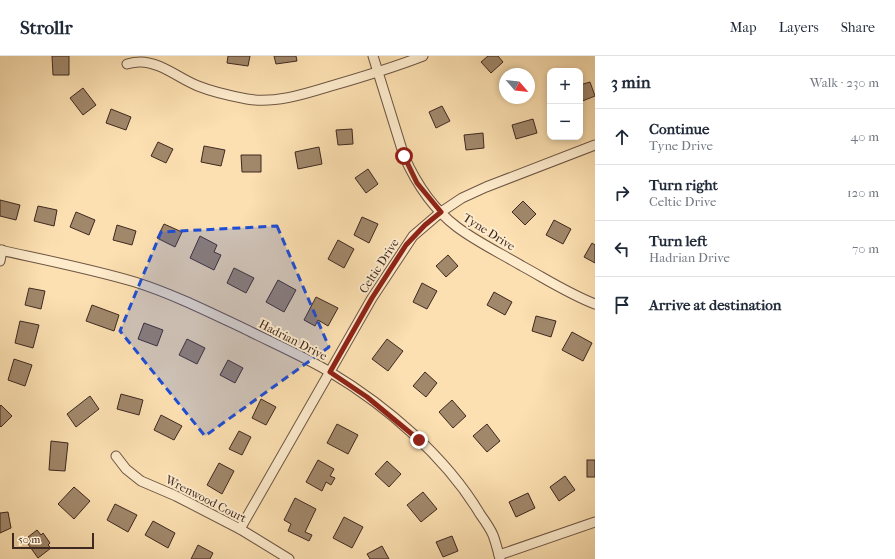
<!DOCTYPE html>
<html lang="en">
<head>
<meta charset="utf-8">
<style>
  :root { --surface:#fff; --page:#f2f2f3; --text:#1f2937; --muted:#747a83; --line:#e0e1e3 }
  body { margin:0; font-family:"IM FELL French Canon",serif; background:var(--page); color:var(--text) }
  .controls { position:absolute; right:12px; top:12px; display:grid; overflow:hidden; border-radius:8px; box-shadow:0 2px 6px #0003 }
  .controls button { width:36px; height:36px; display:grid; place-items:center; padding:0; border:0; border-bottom:1px solid var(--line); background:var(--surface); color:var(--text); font:20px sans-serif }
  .compass { position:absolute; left:499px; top:12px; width:36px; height:36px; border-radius:50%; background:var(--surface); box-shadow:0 2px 6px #0003; rotate:118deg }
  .scale { position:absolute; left:12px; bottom:10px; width:82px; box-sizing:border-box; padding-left:4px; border:2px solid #3f2820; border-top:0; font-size:11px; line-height:14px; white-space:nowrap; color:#3f2820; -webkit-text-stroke:3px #fdebcc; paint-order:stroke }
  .stop { position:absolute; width:12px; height:12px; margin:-9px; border:3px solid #8f2418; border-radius:50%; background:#fff }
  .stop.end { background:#8f2418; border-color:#fff; box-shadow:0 1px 4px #0008 }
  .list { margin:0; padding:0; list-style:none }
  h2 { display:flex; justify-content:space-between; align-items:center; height:52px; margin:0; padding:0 16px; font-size:17px }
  h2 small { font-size:13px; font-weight:400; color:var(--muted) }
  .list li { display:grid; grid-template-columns:26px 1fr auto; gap:12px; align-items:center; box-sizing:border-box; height:56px; padding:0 16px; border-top:1px solid var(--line) }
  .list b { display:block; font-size:15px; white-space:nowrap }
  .list p { margin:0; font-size:13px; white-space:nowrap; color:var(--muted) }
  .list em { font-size:13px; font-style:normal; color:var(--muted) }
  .icon { flex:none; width:22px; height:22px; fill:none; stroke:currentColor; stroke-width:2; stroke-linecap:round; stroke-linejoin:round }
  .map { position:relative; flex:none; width:595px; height:503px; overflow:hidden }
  header { display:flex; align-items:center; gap:24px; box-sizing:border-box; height:56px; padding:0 20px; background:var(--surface); border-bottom:1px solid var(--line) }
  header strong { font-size:19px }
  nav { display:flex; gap:22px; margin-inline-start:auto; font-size:14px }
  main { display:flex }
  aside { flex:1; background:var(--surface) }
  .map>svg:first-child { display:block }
  .building { fill:#a1886b; stroke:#3f2820 }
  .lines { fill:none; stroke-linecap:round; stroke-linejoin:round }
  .street-casing { stroke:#6e5644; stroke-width:11 }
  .street { stroke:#fdebcc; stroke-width:9 }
  .route { stroke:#8f2418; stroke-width:5 }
  .marked { fill:#1d4ed8; fill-opacity:0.2; stroke:#1d4ed8; stroke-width:3; stroke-dasharray:8 5; stroke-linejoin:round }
  .labels { text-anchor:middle; stroke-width:4; stroke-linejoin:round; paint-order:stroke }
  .street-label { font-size:12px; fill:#3f2820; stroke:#fdebcc }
</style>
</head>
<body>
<header>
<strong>Strollr</strong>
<nav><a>Map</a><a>Layers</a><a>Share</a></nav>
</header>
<main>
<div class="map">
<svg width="595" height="503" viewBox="0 0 595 503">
  <rect width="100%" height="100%" fill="#fce0b1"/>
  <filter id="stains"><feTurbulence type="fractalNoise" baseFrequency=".005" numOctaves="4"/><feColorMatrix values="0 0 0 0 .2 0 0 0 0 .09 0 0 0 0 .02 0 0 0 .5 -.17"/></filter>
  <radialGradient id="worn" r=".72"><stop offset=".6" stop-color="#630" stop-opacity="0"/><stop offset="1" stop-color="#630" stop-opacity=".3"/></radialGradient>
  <g class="building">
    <path d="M 52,0 L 69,0 L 69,19 L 53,19 Z"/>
    <path d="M 228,0 L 250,0 L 248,10 L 227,7 Z"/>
    <path d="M 274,0 L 296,0 L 297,5 L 276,8 Z"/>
    <path d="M 488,0 L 498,0 L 503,6 L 491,17 L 481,6 Z"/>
    <path d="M 590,26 L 595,40 L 580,46 L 580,29 Z"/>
    <path d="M 83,32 L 96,49 L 83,59 L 70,42 Z"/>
    <path d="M 442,50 L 450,65 L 436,72 L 429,56 Z"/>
    <path d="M 111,53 L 131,61 L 126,74 L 106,67 Z"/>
    <path d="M 533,63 L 537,77 L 516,83 L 512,69 Z"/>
    <path d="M 352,73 L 353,88 L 338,89 L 336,74 Z"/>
    <path d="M 483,77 L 484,92 L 466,94 L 464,79 Z"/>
    <path d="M 158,86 L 173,93 L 166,107 L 151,100 Z"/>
    <path d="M 204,90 L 225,94 L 221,110 L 201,106 Z"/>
    <path d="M 319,91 L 322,108 L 298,113 L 295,96 Z"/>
    <path d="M 241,99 L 261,99 L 261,116 L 242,116 Z"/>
    <path d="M 368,113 L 378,128 L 366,137 L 355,122 Z"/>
    <path d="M 0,144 L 20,149 L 16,164 L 0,160 Z"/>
    <path d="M 523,145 L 536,158 L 525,169 L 512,156 Z"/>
    <path d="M 38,150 L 57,154 L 54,170 L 34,165 Z"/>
    <path d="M 76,156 L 95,164 L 89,179 L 70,171 Z"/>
    <path d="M 362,161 L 378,168 L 369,187 L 354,179 Z"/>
    <path d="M 554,164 L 571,173 L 563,188 L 546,179 Z"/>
    <path d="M 164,168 L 182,176 L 175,191 L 157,182 Z"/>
    <path d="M 117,169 L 136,175 L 132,189 L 113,184 Z"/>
    <path d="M 200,180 L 217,189 L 214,196 L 221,199 L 214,214 L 190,202 Z"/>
    <path d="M 338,184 L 354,193 L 344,212 L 328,203 Z"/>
    <path d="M 592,187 L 595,189 L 595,207 L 584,201 Z"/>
    <path d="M 448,199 L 458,210 L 446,221 L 436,210 Z"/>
    <path d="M 234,212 L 254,222 L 246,237 L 227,227 Z"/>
    <path d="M 278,224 L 296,234 L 284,256 L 266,246 Z"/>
    <path d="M 422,227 L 437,235 L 427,253 L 413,246 Z"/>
    <path d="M 29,232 L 45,235 L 41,253 L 25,249 Z"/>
    <path d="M 494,236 L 512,246 L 505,259 L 487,249 Z"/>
    <path d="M 316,241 L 338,252 L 328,270 L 318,264 L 315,270 L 304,264 Z"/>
    <path d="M 92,249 L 119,259 L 114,275 L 86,265 Z"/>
    <path d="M 536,260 L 556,265 L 551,281 L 532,275 Z"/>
    <path d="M 20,265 L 39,269 L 33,292 L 15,287 Z"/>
    <path d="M 144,267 L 163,274 L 157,290 L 138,283 Z"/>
    <path d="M 572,276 L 592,287 L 583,305 L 562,294 Z"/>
    <path d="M 187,283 L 205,292 L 197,308 L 179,299 Z"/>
    <path d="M 387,283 L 403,295 L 388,315 L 372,303 Z"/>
    <path d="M 14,303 L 32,309 L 25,330 L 8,324 Z"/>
    <path d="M 228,304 L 243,312 L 235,327 L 220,319 Z"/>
    <path d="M 425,316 L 437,327 L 426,341 L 413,330 Z"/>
    <path d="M 121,338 L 143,344 L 139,359 L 117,353 Z"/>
    <path d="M 90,340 L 99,353 L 76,371 L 67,358 Z"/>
    <path d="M 261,343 L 276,351 L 266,369 L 252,362 Z"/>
    <path d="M 452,344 L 466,360 L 453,372 L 439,356 Z"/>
    <path d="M 1,349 L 12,360 L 1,371 L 0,370 L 0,350 Z"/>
    <path d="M 161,359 L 182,370 L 174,384 L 154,374 Z"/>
    <path d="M 337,368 L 358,379 L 348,398 L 327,387 Z"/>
    <path d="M 487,368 L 500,385 L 487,396 L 473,380 Z"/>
    <path d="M 239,375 L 251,381 L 242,399 L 229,393 Z"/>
    <path d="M 51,385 L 68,387 L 65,415 L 49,414 Z"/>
    <path d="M 318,404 L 334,413 L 330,420 L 335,422 L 331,429 L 326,426 L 322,435 L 306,426 Z"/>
    <rect x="587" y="404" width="8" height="17"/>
    <path d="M 387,405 L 401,418 L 389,431 L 375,418 Z"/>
    <path d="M 219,407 L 234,415 L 222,438 L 207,429 Z"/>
    <path d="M 565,420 L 575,434 L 559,445 L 550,431 Z"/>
    <path d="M 74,431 L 90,445 L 74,463 L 58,448 Z"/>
    <path d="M 423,436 L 437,453 L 421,466 L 407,449 Z"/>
    <path d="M 528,437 L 535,452 L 516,461 L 509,446 Z"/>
    <path d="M 295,442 L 316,453 L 305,476 L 312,479 L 309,485 L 288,475 L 291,468 L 284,464 Z"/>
    <path d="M 115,448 L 137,459 L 128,476 L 107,464 Z"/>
    <path d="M 8,456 L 11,472 L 0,477 L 0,457 Z"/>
    <path d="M 344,461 L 363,471 L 352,492 L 333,482 Z"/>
    <path d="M 153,465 L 175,477 L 168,492 L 145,479 Z"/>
    <path d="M 37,474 L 41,479 L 43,477 L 50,487 L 48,489 L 51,492 L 38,502 L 28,488 L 31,486 L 28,481 Z"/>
    <path d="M 452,480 L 458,495 L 443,501 L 436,486 Z"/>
    <path d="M 198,489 L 213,497 L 210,503 L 191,503 Z"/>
    <path d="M 382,490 L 389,503 L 370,503 L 367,498 Z"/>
  </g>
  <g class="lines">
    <defs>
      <g id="street">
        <path d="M 373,0 L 404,100 C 416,127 433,153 457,171 C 477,186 500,197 522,210 C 546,223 569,238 595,248"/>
        <path d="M 127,8 C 131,7 135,6 139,6 C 159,5 180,23 198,30 C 213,36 231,40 247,43 C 274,48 305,38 331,30 C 362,21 392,12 423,0"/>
        <path d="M 0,194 C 45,204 91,213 135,226 C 173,238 209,256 245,273 C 273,287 303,300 330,316 C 387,350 446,401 480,458 C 485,465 490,472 493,479 C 496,487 498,495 500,503"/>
        <path d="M 0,205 L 2,194"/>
        <path d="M 116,400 L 126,413 L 141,425 L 176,440 L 240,473 L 289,503"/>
        <path d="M 240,473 L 372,242 L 413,180 L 441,156 L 462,142 L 486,131 L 595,89"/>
        <path d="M 499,499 L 595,466"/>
      </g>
    </defs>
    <use href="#street" class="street-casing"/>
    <use href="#street" class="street"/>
  </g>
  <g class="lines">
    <path class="route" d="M 404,100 L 417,127 L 441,156 L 425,169 L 406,189 L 372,242 L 330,316 L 367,341 L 419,384"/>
  </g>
  <path class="marked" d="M 277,170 L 329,291 L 205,380 L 120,275 L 161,176 Z"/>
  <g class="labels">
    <g class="street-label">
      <text transform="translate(489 176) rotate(32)" y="4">Tyne Drive</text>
      <text transform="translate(379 210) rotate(-57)" y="4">Celtic Drive</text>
      <text transform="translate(293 284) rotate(27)" y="4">Hadrian Drive</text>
      <text transform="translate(206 443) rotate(27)" y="4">Wrenwood Court</text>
    </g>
  </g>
  <rect width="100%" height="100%" filter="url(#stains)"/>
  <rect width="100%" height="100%" fill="url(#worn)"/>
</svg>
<div class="controls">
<button>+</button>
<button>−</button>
</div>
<svg class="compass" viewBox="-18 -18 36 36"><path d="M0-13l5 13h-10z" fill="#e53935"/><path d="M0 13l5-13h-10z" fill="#747a83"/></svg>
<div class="scale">50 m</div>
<div class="stop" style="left:404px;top:100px"></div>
<div class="stop end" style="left:419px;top:384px"></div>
</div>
<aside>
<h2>3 min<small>Walk · 230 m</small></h2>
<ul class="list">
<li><svg class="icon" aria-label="ahead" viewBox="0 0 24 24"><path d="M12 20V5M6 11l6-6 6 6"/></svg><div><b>Continue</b><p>Tyne Drive</p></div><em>40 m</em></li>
<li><svg class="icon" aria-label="right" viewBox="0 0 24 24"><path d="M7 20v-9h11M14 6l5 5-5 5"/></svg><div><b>Turn right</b><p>Celtic Drive</p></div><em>120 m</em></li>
<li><svg class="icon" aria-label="left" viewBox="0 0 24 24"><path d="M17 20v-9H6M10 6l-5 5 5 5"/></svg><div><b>Turn left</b><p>Hadrian Drive</p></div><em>70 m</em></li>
<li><svg class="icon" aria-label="arrive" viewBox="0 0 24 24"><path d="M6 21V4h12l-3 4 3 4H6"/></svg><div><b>Arrive at destination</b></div></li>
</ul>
</aside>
</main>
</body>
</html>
